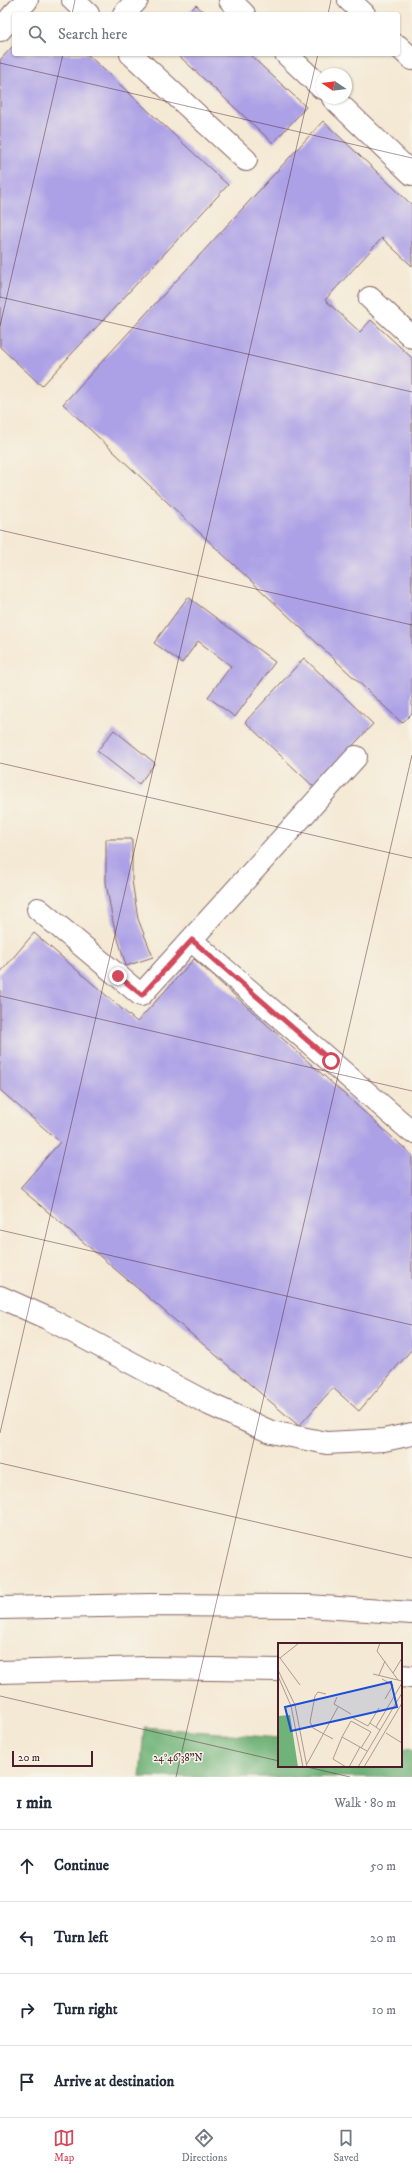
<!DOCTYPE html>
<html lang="en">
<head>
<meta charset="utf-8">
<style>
  :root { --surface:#fff; --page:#f6f6f7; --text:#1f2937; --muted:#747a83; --line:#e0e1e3; --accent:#d1495b }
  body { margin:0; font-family:"IM FELL DW Pica",serif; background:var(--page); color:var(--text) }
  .compass { position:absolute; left:316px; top:68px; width:36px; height:36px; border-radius:50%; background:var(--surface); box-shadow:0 1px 3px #0004; rotate:283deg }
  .scale { position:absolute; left:12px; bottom:10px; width:81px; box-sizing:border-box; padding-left:4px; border:2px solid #4a1f2b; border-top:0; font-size:11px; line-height:14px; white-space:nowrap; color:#4a1f2b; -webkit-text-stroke:3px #f7f3e8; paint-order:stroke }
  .stop { position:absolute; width:12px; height:12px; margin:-9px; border:3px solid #d1495b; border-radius:50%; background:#fff }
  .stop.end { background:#d1495b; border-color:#fff; box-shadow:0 1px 4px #0008 }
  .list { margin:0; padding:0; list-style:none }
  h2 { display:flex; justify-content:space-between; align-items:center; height:52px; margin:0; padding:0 16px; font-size:17px }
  h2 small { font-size:13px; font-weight:400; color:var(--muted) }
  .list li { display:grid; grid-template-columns:26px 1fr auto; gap:12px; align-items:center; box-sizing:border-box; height:72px; padding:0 16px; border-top:1px solid var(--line) }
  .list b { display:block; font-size:15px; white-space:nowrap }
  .list em { font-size:13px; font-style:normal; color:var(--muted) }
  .icon { flex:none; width:22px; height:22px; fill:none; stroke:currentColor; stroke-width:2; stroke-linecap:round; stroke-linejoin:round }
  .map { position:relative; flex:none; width:412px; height:1777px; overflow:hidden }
  .search { position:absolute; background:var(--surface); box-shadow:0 1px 3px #0004; left:12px; right:12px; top:12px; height:44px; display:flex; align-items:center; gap:10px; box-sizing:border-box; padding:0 14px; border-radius:4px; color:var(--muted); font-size:15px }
  .sheet { height:340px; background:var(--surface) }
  nav { display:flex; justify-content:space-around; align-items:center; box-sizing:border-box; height:56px; border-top:1px solid var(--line); background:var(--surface); font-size:11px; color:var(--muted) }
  nav a { display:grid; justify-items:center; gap:2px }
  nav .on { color:var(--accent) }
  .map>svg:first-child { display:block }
  .forest { fill:#6fb378; stroke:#5c6952 }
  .building { fill:#aca0e6 }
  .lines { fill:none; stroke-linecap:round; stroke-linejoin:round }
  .minor-casing { stroke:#866666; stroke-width:24 }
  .major-casing { stroke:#866666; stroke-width:24 }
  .highway-casing { stroke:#866666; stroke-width:24 }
  .minor { stroke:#fff; stroke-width:22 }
  .major { stroke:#fff; stroke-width:22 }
  .highway { stroke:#fff; stroke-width:22 }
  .route { stroke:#d1495b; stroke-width:5 }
  .ticks { fill:none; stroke:#4a1f2b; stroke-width:1; stroke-opacity:0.45 }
  .inset-road { fill:none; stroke:#b09890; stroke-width:1 }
  .view { fill:#1d4ed8; fill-opacity:0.15; stroke:#1d4ed8; stroke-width:2 }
  .inset-edge { fill:none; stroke:#4a1f2b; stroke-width:2 }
  .ticks-label { font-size:10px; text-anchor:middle; fill:#4a1f2b; stroke:#f7f3e8; stroke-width:3; stroke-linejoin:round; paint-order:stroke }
</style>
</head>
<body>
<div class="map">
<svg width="412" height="1777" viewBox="0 0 412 1777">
  <rect width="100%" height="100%" fill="#f7f3e8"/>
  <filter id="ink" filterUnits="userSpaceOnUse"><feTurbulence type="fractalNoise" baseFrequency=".025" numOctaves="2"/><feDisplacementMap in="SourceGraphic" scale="8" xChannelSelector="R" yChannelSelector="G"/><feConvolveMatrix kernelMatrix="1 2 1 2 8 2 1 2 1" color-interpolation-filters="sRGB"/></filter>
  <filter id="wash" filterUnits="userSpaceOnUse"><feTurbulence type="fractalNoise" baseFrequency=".012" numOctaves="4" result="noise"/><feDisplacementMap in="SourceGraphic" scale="16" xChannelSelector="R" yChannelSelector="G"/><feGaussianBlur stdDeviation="0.9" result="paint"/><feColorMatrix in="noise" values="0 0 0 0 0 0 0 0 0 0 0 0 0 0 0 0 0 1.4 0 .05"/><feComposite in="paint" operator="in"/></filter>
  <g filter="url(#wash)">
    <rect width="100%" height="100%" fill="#f4e9d4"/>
    <path class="forest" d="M 144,1727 L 279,1738 L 279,1766 L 401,1766 L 401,1749 L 412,1750 L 412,1777 L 140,1777 Z"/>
    <g id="blocks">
      <g class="building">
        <path d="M 196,5 L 206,14 L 187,14 Z"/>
        <path d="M 14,45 L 14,54 L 87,54 L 228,185 L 42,386 L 0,347 L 0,60 Z"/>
        <path d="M 177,54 L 249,54 L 306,107 L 273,143 Z"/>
        <path d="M 323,121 L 412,205 L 412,266 L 382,238 L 325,300 L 360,332 L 371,320 L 412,358 L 412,713 L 402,723 L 63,404 Z"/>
        <path d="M 188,597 L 275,662 L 235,717 L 208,697 L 231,666 L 198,641 L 182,663 L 154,643 Z"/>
        <path d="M 304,658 L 373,724 L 314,787 L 245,722 Z"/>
        <path d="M 114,730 L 155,763 L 139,784 L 97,751 Z"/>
        <path d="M 106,839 L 132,839 L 132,881 L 138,919 L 153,957 L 126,966 L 113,922 L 106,883 Z"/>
        <path d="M 34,933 L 137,1022 L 194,959 L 412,1155 L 412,1349 L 359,1411 L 333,1388 L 299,1426 L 20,1188 L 60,1142 L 0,1090 L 0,973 Z"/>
      </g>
    </g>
  </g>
  <g filter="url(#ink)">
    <use href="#blocks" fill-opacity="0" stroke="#866666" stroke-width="1"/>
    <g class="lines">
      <defs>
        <g id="minor">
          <path d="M 73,0 L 88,14"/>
          <path d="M 230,0 L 244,14"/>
          <path d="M 14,14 L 27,0"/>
          <path d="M 124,14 L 137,0"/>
          <path d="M 0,30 L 14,14"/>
          <path d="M 131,54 L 246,160"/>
          <path d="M 286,54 L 322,88"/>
          <path d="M 333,98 L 412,174"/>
          <path d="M 370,298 L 412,337"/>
          <path d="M 38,909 L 141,995 L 356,757"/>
          <path d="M 191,940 L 412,1132"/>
          <path d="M 0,1297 L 47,1318 L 209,1404 L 271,1432 L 327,1443 L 384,1440 L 412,1434"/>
        </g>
        <g id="major">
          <path d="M 0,1608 L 150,1605 L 308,1606 L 412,1613"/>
          <path d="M 0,1672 L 147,1668 L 279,1670"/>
          <path d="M 401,1676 L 412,1677"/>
        </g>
        <g id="highway">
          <path d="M 349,0 L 364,14"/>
          <path d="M 398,46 L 412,59"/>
        </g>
      </defs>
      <use href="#minor" class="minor-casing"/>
      <use href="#major" class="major-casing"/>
      <use href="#highway" class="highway-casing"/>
      <use href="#minor" class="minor"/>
      <use href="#major" class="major"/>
      <use href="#highway" class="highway"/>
    </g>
  </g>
  <g class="lines" filter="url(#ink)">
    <path class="route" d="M 118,976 L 142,995 L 192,940 L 331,1061"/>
  </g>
  <path class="ticks" d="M 72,14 L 75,0M 328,14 L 331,0M 0,63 L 412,158M 0,297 L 412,392M 0,326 L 63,54M 0,530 L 412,625M 0,763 L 412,858M 0,996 L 412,1091M 0,1230 L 412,1325M 0,1433 L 318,54M 0,1463 L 412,1558M 0,1696 L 279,1761M 303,1766 L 350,1777M 176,1777 L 412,755"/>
  <g transform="translate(278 1643)">
    <rect width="124" height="124" fill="#f4e9d4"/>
    <path d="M 12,72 L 20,124 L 0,124 L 0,73 Z" fill="#6fb378"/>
    <path class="inset-road" d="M 102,0 L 99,8 L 120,37M 0,13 L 2,15 L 21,0M 2,15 L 22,42M 0,27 L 17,62 L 29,124M 115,30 L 124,15M 95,31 L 124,38M 101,32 L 107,18M 0,33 L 13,63 L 25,124M 104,36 L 115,42 L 107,56M 48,51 L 40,49 L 37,53 L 32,79 L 35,85 L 55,96M 59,54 L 56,61 L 73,71M 75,75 L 90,83 L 101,65M 92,80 L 102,87M 98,84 L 124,40M 108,90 L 124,100M 64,94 L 55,116 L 68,124M 83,105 L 93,89 L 73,78 L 64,94 L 89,108M 29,121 L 60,64M 71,124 L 82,104M 80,124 L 124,50M 86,124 L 124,60"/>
    <path class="view" d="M 113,39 L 119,64 L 13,88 L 7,64 Z"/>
    <rect width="124" height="124" class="inset-edge"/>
  </g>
  <g class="ticks-label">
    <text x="178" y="1761">24°46'38"N</text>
  </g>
</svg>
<svg class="compass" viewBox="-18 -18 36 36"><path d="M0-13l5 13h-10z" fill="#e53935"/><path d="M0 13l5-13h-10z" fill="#747a83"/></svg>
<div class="scale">20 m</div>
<div class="stop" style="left:331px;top:1061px"></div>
<div class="stop end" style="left:118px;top:976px"></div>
<div class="search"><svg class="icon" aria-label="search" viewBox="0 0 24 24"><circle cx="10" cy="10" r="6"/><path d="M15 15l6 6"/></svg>Search here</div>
</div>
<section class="sheet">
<h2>1 min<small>Walk · 80 m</small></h2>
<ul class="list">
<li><svg class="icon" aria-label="ahead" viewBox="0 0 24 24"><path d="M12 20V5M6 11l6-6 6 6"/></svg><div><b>Continue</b></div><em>50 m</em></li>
<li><svg class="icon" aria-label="left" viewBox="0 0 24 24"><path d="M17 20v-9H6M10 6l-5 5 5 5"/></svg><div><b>Turn left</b></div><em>20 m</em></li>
<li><svg class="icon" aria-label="right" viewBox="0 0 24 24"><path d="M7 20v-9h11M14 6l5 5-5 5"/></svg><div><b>Turn right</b></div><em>10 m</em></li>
<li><svg class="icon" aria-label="arrive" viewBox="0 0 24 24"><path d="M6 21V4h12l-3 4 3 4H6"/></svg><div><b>Arrive at destination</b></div></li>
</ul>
</section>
<nav>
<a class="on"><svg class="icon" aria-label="map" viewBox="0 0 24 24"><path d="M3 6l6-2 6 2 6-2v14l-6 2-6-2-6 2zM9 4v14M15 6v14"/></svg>Map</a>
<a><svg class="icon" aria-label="directions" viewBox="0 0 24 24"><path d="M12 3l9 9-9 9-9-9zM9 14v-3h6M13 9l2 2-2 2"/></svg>Directions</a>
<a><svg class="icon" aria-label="saved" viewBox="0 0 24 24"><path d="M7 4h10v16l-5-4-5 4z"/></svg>Saved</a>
</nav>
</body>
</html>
